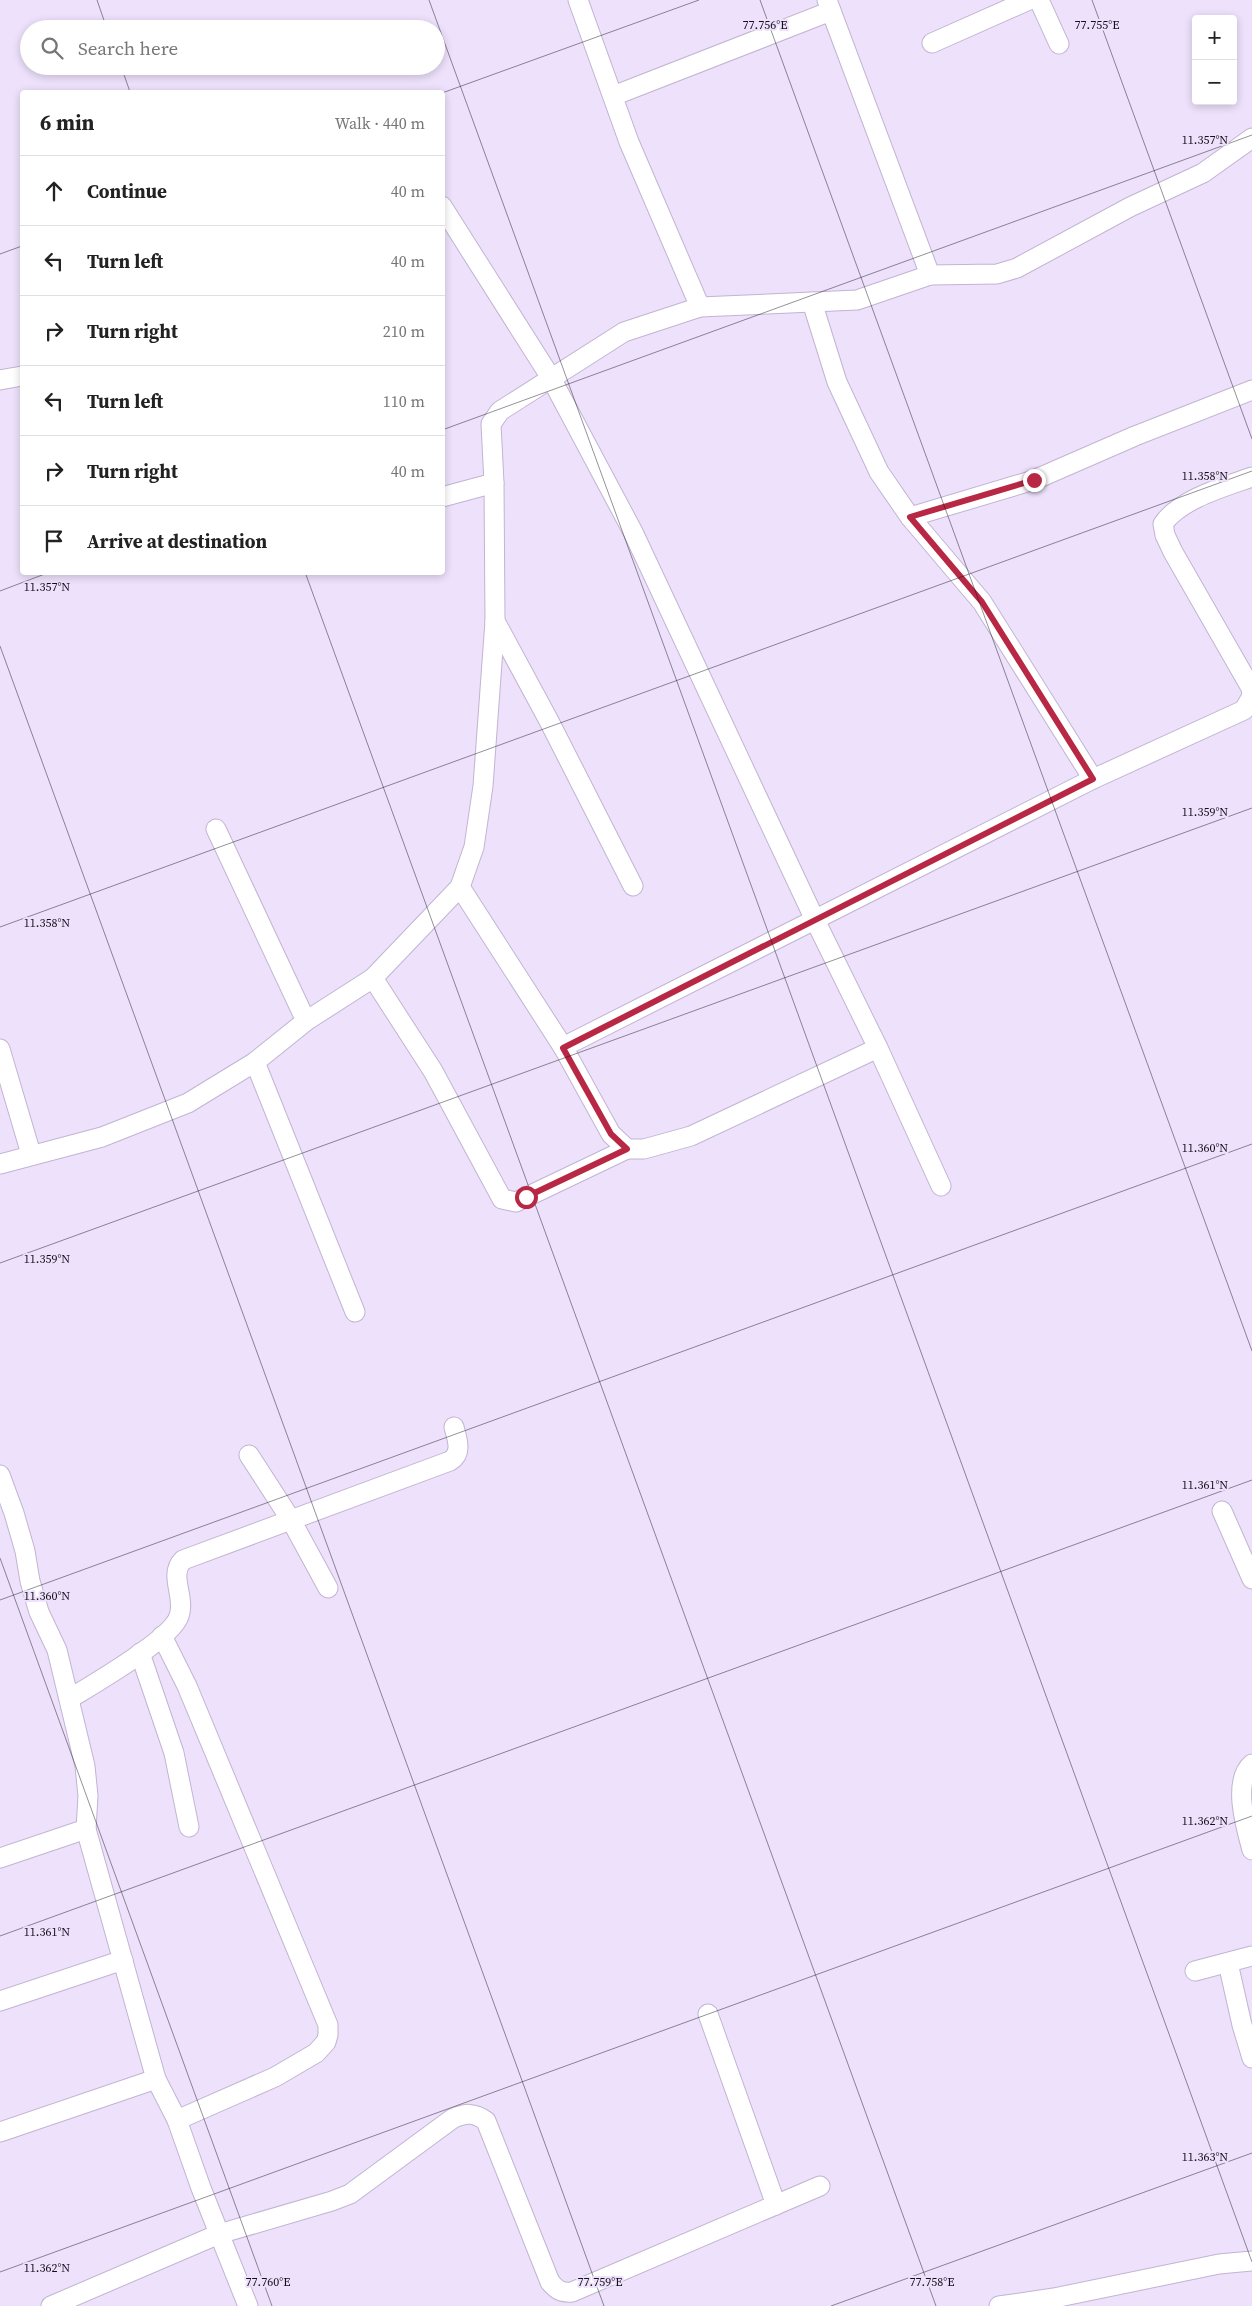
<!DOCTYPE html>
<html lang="en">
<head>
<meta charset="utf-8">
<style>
  :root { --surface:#fff; --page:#f2f2f2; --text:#222; --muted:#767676; --line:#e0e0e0 }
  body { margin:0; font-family:"Source Serif 4",serif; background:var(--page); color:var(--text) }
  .controls { position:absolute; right:15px; top:15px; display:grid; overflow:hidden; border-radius:5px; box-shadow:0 2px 8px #0003 }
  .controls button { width:45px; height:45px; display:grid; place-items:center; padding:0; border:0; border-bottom:1px solid var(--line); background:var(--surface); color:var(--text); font:25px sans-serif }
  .stop { position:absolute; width:15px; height:15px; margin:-11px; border:4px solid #b82744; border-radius:50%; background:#fff }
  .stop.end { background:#b82744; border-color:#fff; box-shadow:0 1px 5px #0008 }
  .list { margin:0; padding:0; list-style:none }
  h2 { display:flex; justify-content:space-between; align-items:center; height:65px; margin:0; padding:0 20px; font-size:21px }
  h2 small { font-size:16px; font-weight:400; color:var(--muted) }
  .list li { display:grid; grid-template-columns:32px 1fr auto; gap:15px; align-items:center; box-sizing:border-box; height:70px; padding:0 20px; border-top:1px solid var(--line) }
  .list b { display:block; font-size:19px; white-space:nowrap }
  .list em { font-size:16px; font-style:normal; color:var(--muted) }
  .icon { flex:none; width:28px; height:28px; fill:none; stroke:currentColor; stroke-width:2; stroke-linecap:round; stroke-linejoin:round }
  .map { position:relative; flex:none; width:1252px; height:2306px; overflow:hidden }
  .search { position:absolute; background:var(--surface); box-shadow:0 2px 8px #0003; left:20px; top:20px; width:425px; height:55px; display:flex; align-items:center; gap:12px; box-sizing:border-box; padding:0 18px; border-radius:28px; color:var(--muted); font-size:19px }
  .panel { position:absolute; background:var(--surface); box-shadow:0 2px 8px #0003; left:20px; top:90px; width:425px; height:485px; border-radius:5px }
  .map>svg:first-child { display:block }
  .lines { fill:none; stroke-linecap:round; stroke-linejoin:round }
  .minor-casing { stroke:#c2b4d2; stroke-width:21 }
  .minor { stroke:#fff; stroke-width:19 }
  .route { stroke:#b82744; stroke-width:6 }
  .ticks { fill:none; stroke:#130e19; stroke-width:1; stroke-opacity:0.45 }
  .ticks-label { font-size:12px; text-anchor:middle; fill:#130e19; stroke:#ede1fb; stroke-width:4; stroke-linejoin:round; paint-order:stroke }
</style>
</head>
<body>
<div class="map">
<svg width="1252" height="2306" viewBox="0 0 1252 2306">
  <rect width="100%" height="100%" fill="#ede1fb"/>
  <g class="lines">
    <defs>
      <g id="minor">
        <path d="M 578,0 L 629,142 L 700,307"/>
        <path d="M 827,0 L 930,275"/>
        <path d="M 1039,0 L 1059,44"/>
        <path d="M 932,43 L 1029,0"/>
        <path d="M 613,96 L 831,11"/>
        <path d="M 442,206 L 551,378 L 633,532 L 815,920 L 878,1048 L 941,1186"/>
        <path d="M 812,302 L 837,382 L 879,472 L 910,517 L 982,602 L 1093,779"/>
        <path d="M 0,380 L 22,376"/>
        <path d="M 442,497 L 494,483"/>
        <path d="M 910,517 L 1034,480 L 1135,436 L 1252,390"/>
        <path d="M 495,621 L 549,721 L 633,886"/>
        <path d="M 216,829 L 306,1021"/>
        <path d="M 460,887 L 563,1047 L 611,1134 L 627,1149 L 644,1149 L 691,1136 L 878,1048"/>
        <path d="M 373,978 L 433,1071 L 502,1199 L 516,1202 L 627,1149"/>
        <path d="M 563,1047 L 1093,779 L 1244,710 L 1252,696 L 1251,688 L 1173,552 L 1165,535 L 1163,524 C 1180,499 1224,487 1252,477"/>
        <path d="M 0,1049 L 31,1154"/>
        <path d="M 255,1062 L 355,1312"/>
        <path d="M 0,1164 L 102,1137 L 188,1103 L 255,1062 L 306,1021 L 373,978 L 460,887 L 474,847 L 483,786 L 495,621 L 494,483 L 491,424 L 500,411 L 624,332 L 700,307 L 857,300 L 930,275 L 997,274 L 1017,268 L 1130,207 L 1203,173 L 1252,138"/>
        <path d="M 249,1455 L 291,1520 L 328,1588"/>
        <path d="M 0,1475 L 14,1513 L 25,1551 L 30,1581 L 39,1612 L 57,1650 L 85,1766 L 88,1796 L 86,1829 L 156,2079 L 177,2120 L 201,2188 L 248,2306"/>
        <path d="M 1222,1511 L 1252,1579"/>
        <path d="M 162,1636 L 187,1686 L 328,2025 L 328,2035 L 326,2042 L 316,2053 L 275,2077 L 177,2120"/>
        <path d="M 140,1653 L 174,1753 L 189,1827"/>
        <path d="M 69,1699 C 92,1685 172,1639 179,1616 C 186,1597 168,1575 183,1560 L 450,1461 C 463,1453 457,1439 454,1427"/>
        <path d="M 1252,1764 C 1232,1781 1246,1828 1252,1850"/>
        <path d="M 0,1858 L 86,1829"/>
        <path d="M 1228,1963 L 1242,2025 L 1252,2058"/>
        <path d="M 1195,1971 L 1252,1956"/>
        <path d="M 0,2001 L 123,1960"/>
        <path d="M 708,2014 L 776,2205"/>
        <path d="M 0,2132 L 156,2079"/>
        <path d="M 51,2306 L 219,2234 L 332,2201 L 350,2194 L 452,2119 C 465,2113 474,2112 486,2121 L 550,2282 C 557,2290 561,2293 572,2292 L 820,2186"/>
        <path d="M 999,2306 L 1054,2298 L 1219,2264 L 1252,2261"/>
      </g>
    </defs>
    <use href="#minor" class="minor-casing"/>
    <use href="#minor" class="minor"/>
  </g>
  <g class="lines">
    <path class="route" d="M 526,1197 L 627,1149 L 611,1134 L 563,1048 L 1093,779 L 982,602 L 910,517 L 1034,480"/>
  </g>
  <path class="ticks" d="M 97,0 L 107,29M 429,0 L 1252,2262M 760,0 L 1252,1351M 1092,0 L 1252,439M 121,66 L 130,92M 442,93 L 699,0M 0,254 L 22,246M 442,430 L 1252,135M 305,572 L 936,2306M 0,591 L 50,572M 0,646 L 604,2306M 0,927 L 1252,471M 0,1263 L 1252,808M 0,1558 L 272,2306M 0,1600 L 1252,1144M 0,1936 L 1252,1480M 0,2272 L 1252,1816M 831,2306 L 1252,2153"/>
  <g class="ticks-label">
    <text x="765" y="29">77.756°E</text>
    <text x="1097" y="29">77.755°E</text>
    <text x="1205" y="144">11.357°N</text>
    <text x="1205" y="480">11.358°N</text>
    <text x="47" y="591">11.357°N</text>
    <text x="1205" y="816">11.359°N</text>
    <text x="47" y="927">11.358°N</text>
    <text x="1205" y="1152">11.360°N</text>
    <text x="47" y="1263">11.359°N</text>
    <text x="1205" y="1489">11.361°N</text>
    <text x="47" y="1600">11.360°N</text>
    <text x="1205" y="1825">11.362°N</text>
    <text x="47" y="1936">11.361°N</text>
    <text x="1205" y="2161">11.363°N</text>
    <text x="47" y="2272">11.362°N</text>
    <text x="268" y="2286">77.760°E</text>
    <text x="600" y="2286">77.759°E</text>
    <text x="932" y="2286">77.758°E</text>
  </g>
</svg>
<div class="controls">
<button>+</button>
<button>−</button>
</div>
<div class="stop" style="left:526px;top:1197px"></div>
<div class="stop end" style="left:1034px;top:480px"></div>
<div class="search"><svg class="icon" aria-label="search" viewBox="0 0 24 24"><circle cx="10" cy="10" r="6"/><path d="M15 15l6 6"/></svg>Search here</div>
<section class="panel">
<h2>6 min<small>Walk · 440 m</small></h2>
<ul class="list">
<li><svg class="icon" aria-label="ahead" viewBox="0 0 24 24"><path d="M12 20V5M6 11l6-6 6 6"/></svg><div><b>Continue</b></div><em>40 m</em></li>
<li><svg class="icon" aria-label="left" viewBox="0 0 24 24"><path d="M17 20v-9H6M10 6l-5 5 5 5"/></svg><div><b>Turn left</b></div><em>40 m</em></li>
<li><svg class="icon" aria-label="right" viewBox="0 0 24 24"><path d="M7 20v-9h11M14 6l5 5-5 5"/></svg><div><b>Turn right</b></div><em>210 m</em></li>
<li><svg class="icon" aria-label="left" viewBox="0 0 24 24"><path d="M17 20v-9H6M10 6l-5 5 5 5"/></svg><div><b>Turn left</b></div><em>110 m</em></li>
<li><svg class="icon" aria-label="right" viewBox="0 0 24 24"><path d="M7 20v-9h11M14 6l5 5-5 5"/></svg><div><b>Turn right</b></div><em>40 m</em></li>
<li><svg class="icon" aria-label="arrive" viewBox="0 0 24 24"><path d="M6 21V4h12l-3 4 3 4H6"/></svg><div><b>Arrive at destination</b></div></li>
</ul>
</section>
</div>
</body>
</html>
